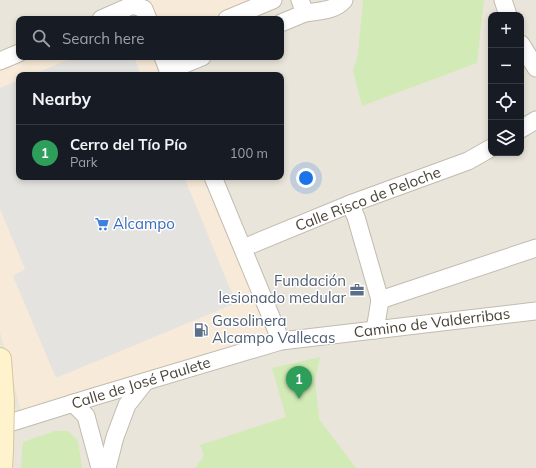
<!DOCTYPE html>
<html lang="en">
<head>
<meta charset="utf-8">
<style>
  :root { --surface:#171b24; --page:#242831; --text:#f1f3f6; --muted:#9ea1a6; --line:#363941; --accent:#fc3f1d }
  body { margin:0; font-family:Mulish,sans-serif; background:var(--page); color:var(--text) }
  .controls { position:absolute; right:12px; top:12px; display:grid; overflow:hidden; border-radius:8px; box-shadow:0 2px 6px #0003 }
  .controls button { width:36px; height:36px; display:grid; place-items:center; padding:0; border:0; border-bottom:1px solid var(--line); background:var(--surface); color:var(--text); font:20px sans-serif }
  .you { position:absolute; left:306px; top:178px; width:14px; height:14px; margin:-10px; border:3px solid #fff; border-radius:50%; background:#1a73e8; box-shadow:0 0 0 6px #1a73e833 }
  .badge { display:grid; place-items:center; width:26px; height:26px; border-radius:50%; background:var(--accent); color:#fff; font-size:13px; font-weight:700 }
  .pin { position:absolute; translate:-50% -33px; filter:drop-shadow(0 1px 2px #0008) }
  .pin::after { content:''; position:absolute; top:21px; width:14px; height:12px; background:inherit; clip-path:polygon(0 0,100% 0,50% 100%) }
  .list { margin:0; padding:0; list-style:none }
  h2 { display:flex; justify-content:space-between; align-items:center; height:52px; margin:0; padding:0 16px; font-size:17px }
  h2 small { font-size:13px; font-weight:400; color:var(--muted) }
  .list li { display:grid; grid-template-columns:26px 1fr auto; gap:12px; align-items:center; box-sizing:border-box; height:56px; padding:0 16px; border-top:1px solid var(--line) }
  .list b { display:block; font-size:15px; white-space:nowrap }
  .list p { margin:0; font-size:13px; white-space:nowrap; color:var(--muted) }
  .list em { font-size:13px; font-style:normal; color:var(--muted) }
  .icon { flex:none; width:22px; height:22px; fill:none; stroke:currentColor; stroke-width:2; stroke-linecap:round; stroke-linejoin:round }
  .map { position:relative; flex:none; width:536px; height:468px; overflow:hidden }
  .search { position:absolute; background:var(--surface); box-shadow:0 2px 6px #0003; left:16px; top:16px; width:268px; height:44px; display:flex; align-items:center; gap:10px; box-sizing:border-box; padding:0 14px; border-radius:8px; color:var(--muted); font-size:15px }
  .panel { position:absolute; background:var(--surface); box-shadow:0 2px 6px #0003; left:16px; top:72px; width:268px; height:108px; border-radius:8px }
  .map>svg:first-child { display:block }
  .residential { fill:#eae5da; fill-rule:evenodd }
  .commercial { fill:#f7ead8 }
  .green { fill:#d2eab5 }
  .parking { fill:#e5e3e0 }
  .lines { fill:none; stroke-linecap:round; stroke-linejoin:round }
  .street-casing { stroke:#c2bbae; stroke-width:19 }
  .secondary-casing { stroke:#d6c79b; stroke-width:24 }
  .street { stroke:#fff; stroke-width:17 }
  .secondary { stroke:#fff3cd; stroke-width:22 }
  .secondary-bridge-casing { stroke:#d6c79b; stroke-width:24; stroke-linecap:butt }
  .secondary-bridge { stroke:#fff3cd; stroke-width:22 }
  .labels { text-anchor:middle; stroke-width:3; stroke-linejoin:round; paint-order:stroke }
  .street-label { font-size:15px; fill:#4b4439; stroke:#fff }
  .shop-label { font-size:15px; fill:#366cbe; stroke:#fff; text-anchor:start }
  .service-label { font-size:15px; fill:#4e5e75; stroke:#fff; text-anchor:end }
</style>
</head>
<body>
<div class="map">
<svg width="536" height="468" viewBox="0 0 536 468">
  <rect width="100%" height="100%" fill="#f6f3ec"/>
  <path class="residential" d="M 0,0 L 536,0 L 536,468 L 0,468 ZM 491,15 L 521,15 L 521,153 L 491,153 ZM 19,19 L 281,19 L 281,57 L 19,57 ZM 19,75 L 281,75 L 281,177 L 19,177 Z"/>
  <g class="commercial">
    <path d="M 144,0 L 273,0 L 227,19 L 101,19 L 144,9 Z"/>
    <path d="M 19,57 L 166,57 L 170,75 L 19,75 L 19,177 L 213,177 L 281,341 L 23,419 L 0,332 L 0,61 Z"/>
  </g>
  <g class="green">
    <path d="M 363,0 L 484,0 L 477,63 L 362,106 L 353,70 L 358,55 Z"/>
    <path d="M 320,357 L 315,380 L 319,419 L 356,468 L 195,468 L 204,456 L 200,445 L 286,417 L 272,368 Z"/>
    <path d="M 55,431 L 68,431 L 78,441 L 82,468 L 21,468 L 23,442 Z"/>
  </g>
  <g class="parking">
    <path d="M 75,57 L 134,57 L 141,75 L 31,75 Z"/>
    <path d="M 19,80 L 19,177 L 184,177 L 236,303 L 56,378 L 13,276 L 25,269 L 0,209 L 0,88 Z"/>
  </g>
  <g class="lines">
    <defs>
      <g id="street">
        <path d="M 503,0 L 508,15"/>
        <path d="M 133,5 L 144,9 L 148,19"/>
        <path d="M 305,13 C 318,11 335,11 344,0"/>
        <path d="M 101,19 L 133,5"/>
        <path d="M 227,19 L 273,0"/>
        <path d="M 281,23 L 305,13 L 300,0"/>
        <path d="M 521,44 L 536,68"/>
        <path d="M 163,57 L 170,75"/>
        <path d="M 0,61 L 19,53"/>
        <path d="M 168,71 L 202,57"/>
        <path d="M 521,129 L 536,120"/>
        <path d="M 213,177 L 281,341"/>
        <path d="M 350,204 L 356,217 L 380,300 L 375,330"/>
        <path d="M 243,248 L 350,204 L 468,161 L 491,148"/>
        <path d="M 380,300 L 536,248"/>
        <path d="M 73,403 L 86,416 L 100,468"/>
        <path d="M 0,426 L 93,397 L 281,341 L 536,311"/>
        <path d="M 107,468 L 115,437 L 127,405 L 145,382"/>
      </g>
      <g id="secondary">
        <path d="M 0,359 L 3,401"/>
        <path d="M 1,468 L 2,450"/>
      </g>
    </defs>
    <use href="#street" class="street-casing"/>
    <use href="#secondary" class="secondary-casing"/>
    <use href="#street" class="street"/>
    <use href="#secondary" class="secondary"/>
    <defs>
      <path id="secondary-bridge" d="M 2,450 L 3,401"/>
    </defs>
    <use href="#secondary-bridge" class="secondary-bridge-casing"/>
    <use href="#secondary-bridge" class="secondary-bridge"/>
  </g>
  <defs>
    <symbol id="supermarket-bare" viewBox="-9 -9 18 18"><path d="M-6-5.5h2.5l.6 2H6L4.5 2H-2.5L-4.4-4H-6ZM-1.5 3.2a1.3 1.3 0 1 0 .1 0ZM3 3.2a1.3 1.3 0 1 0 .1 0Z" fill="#3f7fe0" stroke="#fff" stroke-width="2.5" paint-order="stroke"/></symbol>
    <symbol id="office-bare" viewBox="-9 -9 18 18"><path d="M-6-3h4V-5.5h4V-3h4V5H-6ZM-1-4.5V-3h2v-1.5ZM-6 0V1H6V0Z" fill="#5c6f8a" stroke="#fff" stroke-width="2.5" paint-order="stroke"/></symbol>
    <symbol id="fuel-bare" viewBox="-9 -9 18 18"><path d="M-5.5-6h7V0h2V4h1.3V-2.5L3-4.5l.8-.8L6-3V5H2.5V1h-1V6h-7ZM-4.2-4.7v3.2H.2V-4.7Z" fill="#5c6f8a" stroke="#fff" stroke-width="2.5" paint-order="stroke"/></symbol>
  </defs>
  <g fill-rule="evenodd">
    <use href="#supermarket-bare" x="92" y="214" width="20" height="20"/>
    <use href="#office-bare" x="347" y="280" width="20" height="20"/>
    <use href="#fuel-bare" x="191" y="320" width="20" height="20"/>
  </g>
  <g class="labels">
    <g class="street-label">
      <text transform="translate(368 199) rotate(-21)" y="5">Calle Risco de Peloche</text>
      <text transform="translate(432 323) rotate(-7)" y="5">Camino de Valderribas</text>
      <text transform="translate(141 383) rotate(-17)" y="5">Calle de José Paulete</text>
    </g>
    <g class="shop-label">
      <text x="113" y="229">Alcampo</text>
    </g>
    <g class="service-label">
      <text x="346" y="286">Fundación<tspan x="346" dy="17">lesionado medular</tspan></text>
      <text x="212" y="326" text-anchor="start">Gasolinera<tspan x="212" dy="17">Alcampo Vallecas</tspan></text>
    </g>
  </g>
</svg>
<div class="controls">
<button>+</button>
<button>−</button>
<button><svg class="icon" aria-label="locate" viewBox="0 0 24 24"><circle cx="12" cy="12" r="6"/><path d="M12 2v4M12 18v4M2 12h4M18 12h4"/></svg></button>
<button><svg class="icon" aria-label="layers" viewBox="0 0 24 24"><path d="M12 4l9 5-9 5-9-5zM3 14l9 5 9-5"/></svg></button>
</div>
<div class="you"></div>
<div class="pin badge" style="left:299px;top:399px;background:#2e9e5b">1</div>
<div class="search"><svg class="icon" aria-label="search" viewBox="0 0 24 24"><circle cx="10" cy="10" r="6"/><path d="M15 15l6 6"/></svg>Search here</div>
<section class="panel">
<h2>Nearby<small></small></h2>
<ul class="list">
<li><span class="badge" style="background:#2e9e5b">1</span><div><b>Cerro del Tío Pío</b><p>Park</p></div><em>100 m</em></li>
</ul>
</section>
</div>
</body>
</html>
